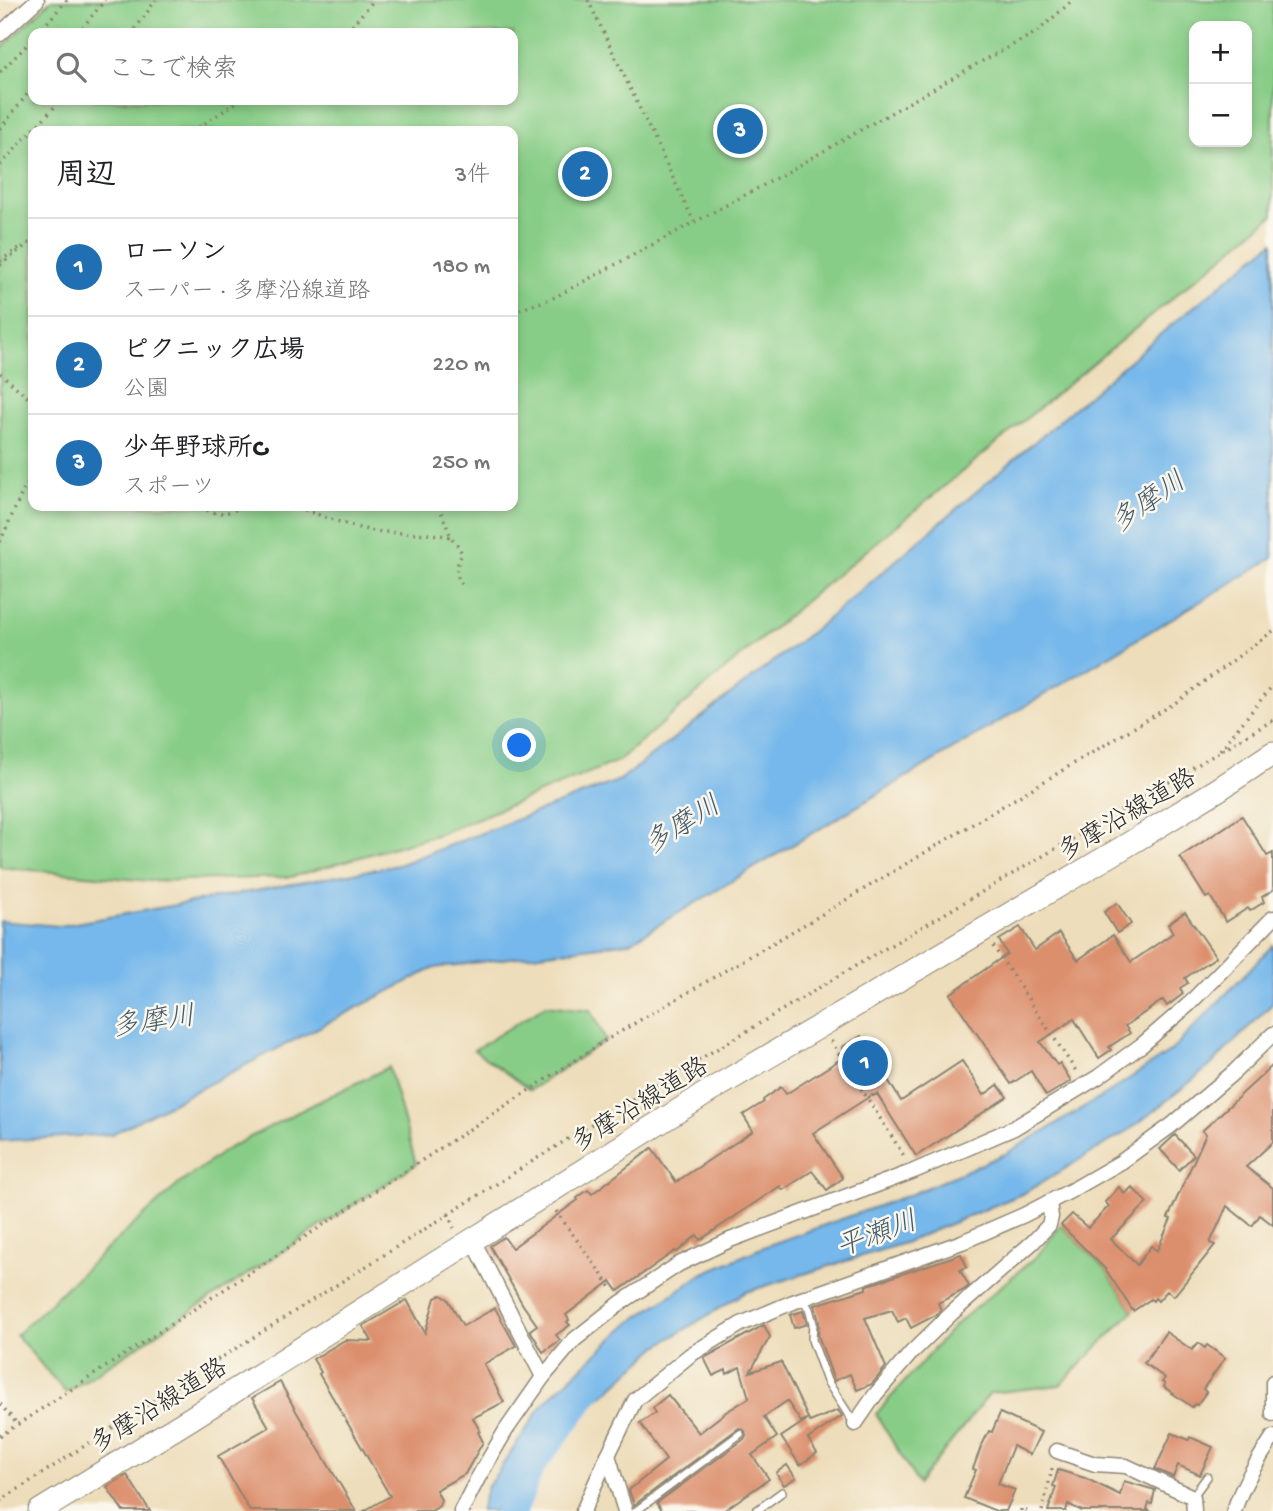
<!DOCTYPE html>
<html lang="ja">
<head>
<meta charset="utf-8">
<style>
  :root { --surface:#fff; --page:#f2f2f2; --text:#202124; --muted:#757577; --line:#e0e0e0; --accent:#1f6fb2 }
  body { margin:0; font-family:"Gochi Hand","Klee One",sans-serif; background:var(--page); color:var(--text) }
  .controls { position:absolute; right:21px; top:21px; display:grid; overflow:hidden; border-radius:14px; box-shadow:0 4px 10px #0003 }
  .controls button { width:63px; height:63px; display:grid; place-items:center; padding:0; border:0; border-bottom:2px solid var(--line); background:var(--surface); color:var(--text); font:35px sans-serif }
  .you { position:absolute; left:520px; top:746px; width:24px; height:24px; margin:-18px; border:5px solid #fff; border-radius:50%; background:#1a73e8; box-shadow:0 0 0 10px #1a73e833 }
  .badge { display:grid; place-items:center; width:46px; height:46px; border-radius:50%; background:var(--accent); color:#fff; font-size:23px; font-weight:700 }
  .pin { position:absolute; translate:-50% -50%; border:4px solid #fff; box-shadow:0 2px 7px #0006 }
  .list { margin:0; padding:0; list-style:none }
  h2 { display:flex; justify-content:space-between; align-items:center; height:91px; margin:0; padding:0 28px; font-size:30px }
  h2 small { font-size:23px; font-weight:400; color:var(--muted) }
  .list li { display:grid; grid-template-columns:46px 1fr auto; gap:21px; align-items:center; box-sizing:border-box; height:98px; padding:0 28px; border-top:2px solid var(--line) }
  .list b { display:block; font-size:26px; white-space:nowrap }
  .list p { margin:0; font-size:23px; white-space:nowrap; color:var(--muted) }
  .list em { font-size:23px; font-style:normal; color:var(--muted) }
  .icon { flex:none; width:38px; height:38px; fill:none; stroke:currentColor; stroke-width:2; stroke-linecap:round; stroke-linejoin:round }
  .map { position:relative; flex:none; width:1273px; height:1511px; overflow:hidden }
  .search { position:absolute; background:var(--surface); box-shadow:0 4px 10px #0003; left:28px; top:28px; width:490px; height:77px; display:flex; align-items:center; gap:18px; box-sizing:border-box; padding:0 24px; border-radius:14px; color:var(--muted); font-size:26px }
  .panel { position:absolute; background:var(--surface); box-shadow:0 4px 10px #0003; left:28px; top:126px; width:490px; height:385px; border-radius:14px }
  .map>svg:first-child { display:block }
  .green { fill:#88cd87; stroke:#5a7c59; stroke-width:2; fill-rule:evenodd }
  .water { fill:#76b8eb; stroke:#50728b; stroke-width:2 }
  .lines { fill:none; stroke-linecap:round; stroke-linejoin:round }
  .river { stroke:#76b8eb; stroke-width:32 }
  .building { fill:#dc8f6d }
  .lane-casing { stroke:#8c8472; stroke-width:10 }
  .street-casing { stroke:#8c8472; stroke-width:17 }
  .primary-casing { stroke:#8c8472; stroke-width:25 }
  .path { stroke:#8c8472; stroke-width:3.5; stroke-dasharray:2 5; stroke-linecap:butt }
  .lane { stroke:#fff; stroke-width:7 }
  .street { stroke:#fff; stroke-width:14 }
  .primary { stroke:#fff; stroke-width:23 }
  .labels { text-anchor:middle; stroke-width:5; stroke-linejoin:round; paint-order:stroke }
  .street-label { font-size:26px; fill:#2b2b2b; stroke:#fbf7ec }
  .water-label { font-size:28px; font-style:italic; fill:#455c6e; stroke:#fbf7ec }
</style>
</head>
<body>
<div class="map">
<svg width="1273" height="1511" viewBox="0 0 1273 1511">
  <rect width="100%" height="100%" fill="#fbf7ec"/>
  <filter id="ink" filterUnits="userSpaceOnUse"><feTurbulence type="fractalNoise" baseFrequency=".0143" numOctaves="2"/><feDisplacementMap in="SourceGraphic" scale="14" xChannelSelector="R" yChannelSelector="G"/><feConvolveMatrix kernelMatrix="1 2 1 2 8 2 1 2 1" color-interpolation-filters="sRGB"/></filter>
  <filter id="wash" filterUnits="userSpaceOnUse"><feTurbulence type="fractalNoise" baseFrequency=".00686" numOctaves="4" result="noise"/><feDisplacementMap in="SourceGraphic" scale="28" xChannelSelector="R" yChannelSelector="G"/><feGaussianBlur stdDeviation="1.57" result="paint"/><feColorMatrix in="noise" values="0 0 0 0 0 0 0 0 0 0 0 0 0 0 0 0 0 1.4 0 .05"/><feComposite in="paint" operator="in"/></filter>
  <g filter="url(#wash)">
    <rect width="100%" height="100%" fill="#edddba"/>
    <g class="green">
      <path d="M 51,0 L 1273,0 L 1273,215 L 815,593 L 618,761 L 439,834 L 291,877 L 150,881 L 0,867 L 0,50 ZM 1194,26 L 1247,26 L 1247,142 L 1194,142 ZM 33,33 L 513,33 L 513,100 L 33,100 ZM 33,131 L 513,131 L 513,506 L 33,506 Z"/>
      <path d="M 546,1005 L 591,1010 L 606,1040 L 530,1090 L 474,1050 Z"/>
      <path d="M 389,1067 L 416,1164 L 66,1393 L 16,1335 L 99,1256 L 179,1184 L 227,1149 L 298,1112 Z"/>
      <path d="M 1061,1225 L 1106,1270 L 1133,1311 L 1060,1385 L 990,1393 L 918,1484 L 876,1414 L 954,1326 L 1038,1255 Z"/>
    </g>
    <g class="water">
      <path d="M 1273,242 L 1273,558 L 630,942 L 434,968 L 112,1134 L 0,1141 L 0,921 L 59,926 L 398,865 L 620,780 L 823,623 L 1164,331 Z"/>
      <path d="M 1273,945 L 1273,1003 L 1209,1067 L 1131,1129 L 1024,1193 L 904,1243 L 746,1292 L 658,1346 L 604,1395 L 556,1419 L 508,1485 L 495,1511 L 480,1511 L 487,1488 L 544,1403 L 628,1324 L 704,1273 L 766,1246 L 912,1194 L 1005,1154 L 1100,1098 L 1171,1051 Z"/>
    </g>
    <g class="lines">
      <path class="river" d="M 511,1511 L 529,1465 L 588,1387 L 595,1381"/>
    </g>
    <g id="blocks">
      <g class="building">
        <path d="M 1242,816 L 1267,856 L 1273,853 L 1273,890 L 1262,897 L 1264,902 L 1250,911 L 1248,908 L 1226,922 L 1210,896 L 1206,898 L 1180,857 Z"/>
        <path d="M 1117,903 L 1131,924 L 1117,933 L 1104,912 Z"/>
        <path d="M 1185,912 L 1216,957 L 1185,978 L 1188,983 L 1180,988 L 1183,994 L 1167,1006 L 1163,1000 L 1125,1026 L 1130,1033 L 1109,1047 L 1111,1050 L 1099,1058 L 1074,1019 L 1040,1042 L 1057,1065 L 1060,1063 L 1071,1081 L 1046,1096 L 1031,1071 L 1011,1084 L 950,994 L 1007,954 L 999,940 L 1020,927 L 1035,950 L 1059,933 L 1078,960 L 1113,935 L 1131,962 L 1173,933 L 1168,924 Z"/>
        <path d="M 861,1036 L 901,1101 L 962,1061 L 984,1095 L 998,1085 L 1007,1097 L 916,1156 L 877,1094 L 873,1096 L 872,1095 L 813,1133 L 843,1178 L 827,1190 L 812,1171 L 783,1190 L 780,1186 L 700,1240 L 697,1235 L 677,1252 L 675,1251 L 618,1291 L 611,1281 L 566,1315 L 569,1320 L 567,1322 L 570,1325 L 556,1335 L 560,1340 L 543,1352 L 530,1330 L 537,1325 L 523,1305 L 490,1246 L 504,1237 L 512,1248 L 578,1200 L 577,1198 L 588,1190 L 592,1194 L 652,1148 L 676,1182 L 753,1131 L 743,1115 L 764,1102 L 763,1100 L 781,1087 L 786,1094 L 847,1055 L 842,1047 Z"/>
        <path d="M 1273,1065 L 1273,1142 L 1246,1167 L 1273,1188 L 1273,1225 L 1260,1215 L 1252,1226 L 1227,1206 L 1210,1243 L 1215,1245 L 1174,1296 L 1167,1291 L 1158,1301 L 1155,1298 L 1153,1301 L 1151,1299 L 1133,1311 L 1106,1270 L 1061,1225 L 1072,1214 L 1088,1228 L 1109,1206 L 1105,1202 L 1119,1187 L 1125,1194 L 1132,1187 L 1147,1203 L 1111,1239 L 1137,1265 L 1151,1246 L 1157,1251 L 1171,1219 L 1168,1218 L 1206,1134 L 1202,1131 Z"/>
        <path d="M 1175,1135 L 1194,1155 L 1179,1170 L 1160,1149 Z"/>
        <path d="M 961,1254 L 967,1267 L 960,1270 L 969,1286 L 964,1290 L 938,1303 L 941,1310 L 936,1315 L 911,1328 L 906,1318 L 898,1322 L 892,1310 L 865,1318 L 886,1367 L 872,1384 L 857,1390 L 850,1374 L 834,1381 L 818,1335 L 819,1322 L 815,1305 L 866,1289 L 866,1286 Z"/>
        <path d="M 441,1295 L 448,1299 L 463,1326 L 495,1308 L 516,1346 L 484,1364 L 504,1402 L 473,1418 L 480,1431 L 478,1432 L 483,1442 L 465,1474 L 436,1490 L 441,1500 L 439,1506 L 435,1509 L 431,1511 L 364,1511 L 390,1496 L 319,1374 L 321,1372 L 313,1359 L 345,1340 L 372,1341 L 363,1326 L 407,1300 L 425,1333 L 435,1298 Z"/>
        <path d="M 803,1311 L 807,1324 L 794,1328 L 790,1315 Z"/>
        <path d="M 764,1325 L 770,1337 L 750,1372 L 781,1362 L 808,1418 L 801,1422 L 787,1401 L 764,1417 L 777,1437 L 752,1455 L 769,1479 L 723,1511 L 662,1511 L 657,1503 L 744,1439 L 746,1436 L 745,1431 L 739,1428 L 634,1505 L 629,1490 L 666,1460 L 640,1423 L 655,1413 L 652,1408 L 668,1395 L 699,1433 L 726,1412 L 749,1398 L 740,1367 L 727,1374 L 726,1370 L 713,1376 L 704,1358 Z"/>
        <path d="M 1166,1332 L 1192,1350 L 1198,1343 L 1205,1348 L 1207,1345 L 1225,1358 L 1203,1389 L 1206,1392 L 1197,1405 L 1195,1404 L 1192,1407 L 1164,1387 L 1165,1384 L 1162,1382 L 1165,1378 L 1144,1363 Z"/>
        <path d="M 280,1382 L 296,1411 L 356,1511 L 250,1511 L 218,1456 L 269,1427 L 252,1398 Z"/>
        <path d="M 838,1410 L 842,1416 L 808,1439 L 817,1453 L 800,1465 L 781,1437 L 808,1419 L 810,1422 Z"/>
        <path d="M 1000,1413 L 1041,1432 L 1030,1455 L 1013,1446 L 998,1484 L 1015,1490 L 1006,1511 L 996,1511 L 964,1498 L 976,1470 L 973,1469 L 981,1447 L 989,1431 L 992,1432 Z"/>
        <path d="M 1172,1433 L 1189,1440 L 1190,1437 L 1213,1447 L 1200,1475 L 1178,1465 L 1173,1477 L 1155,1469 Z"/>
        <path d="M 787,1465 L 796,1478 L 784,1485 L 776,1473 Z"/>
        <path d="M 1058,1470 L 1085,1478 L 1120,1495 L 1124,1481 L 1155,1490 L 1152,1504 L 1149,1503 L 1147,1509 L 1150,1511 L 1082,1511 L 1068,1504 L 1066,1511 L 1048,1511 L 1056,1487 L 1053,1486 Z"/>
        <path d="M 127,1475 L 150,1511 L 123,1511 L 107,1487 Z"/>
      </g>
    </g>
  </g>
  <g filter="url(#ink)">
    <use href="#blocks" fill-opacity="0" stroke="#8c8472" stroke-width="2"/>
    <g class="lines">
      <defs>
        <g id="lane">
          <path d="M 803,1299 L 809,1309 L 813,1323 L 812,1340 L 827,1381 L 854,1423"/>
          <path d="M 1193,1496 L 1207,1477"/>
          <path d="M 636,1511 L 740,1434"/>
          <path d="M 756,1511 L 782,1492"/>
        </g>
        <g id="street">
          <path d="M 0,34 L 37,0"/>
          <path d="M 473,1240 L 543,1377"/>
          <path d="M 1273,1382 L 1273,1414"/>
          <path d="M 855,1424 L 875,1395 L 912,1352 L 952,1313 L 1033,1242 L 1049,1225 L 1051,1217 L 1049,1202"/>
          <path d="M 1057,1451 L 1095,1464 L 1126,1466 L 1193,1497 L 1194,1511"/>
          <path d="M 608,1455 L 625,1511"/>
          <path d="M 461,1511 L 478,1478 L 506,1430 L 543,1377 L 574,1340 L 622,1302 L 679,1264 L 730,1240 L 914,1171 L 1014,1128 L 1098,1077 L 1143,1044 L 1188,1005 L 1273,918"/>
          <path d="M 583,1511 L 608,1455 L 635,1400 L 690,1355 L 741,1324 L 793,1302 L 962,1242 L 1024,1215 L 1074,1189 L 1121,1162 L 1172,1125 L 1234,1072 L 1273,1034"/>
          <path d="M 1234,1511 C 1242,1485 1258,1460 1273,1437"/>
        </g>
        <path id="primary" d="M 40,1511 L 190,1419 L 463,1246 L 713,1089 L 1119,850 L 1219,789 L 1273,753"/>
      </defs>
      <use href="#lane" class="lane-casing"/>
      <use href="#street" class="street-casing"/>
      <use href="#primary" class="primary-casing"/>
      <g class="path">
        <path d="M 588,0 L 694,222"/>
        <path d="M 38,33 L 67,0"/>
        <path d="M 78,33 L 105,0"/>
        <path d="M 129,33 L 136,28 L 156,0"/>
        <path d="M 340,33 L 354,23 L 374,0"/>
        <path d="M 0,72 L 33,39"/>
        <path d="M 0,129 L 33,87"/>
        <path d="M 193,131 L 240,100"/>
        <path d="M 0,165 L 61,100"/>
        <path d="M 0,261 L 22,246"/>
        <path d="M 0,265 L 33,240"/>
        <path d="M 513,312 L 553,298 L 762,186 L 977,64 L 1037,32 L 1073,0"/>
        <path d="M 0,373 L 33,402"/>
        <path d="M 201,506 C 216,518 230,512 247,506"/>
        <path d="M 291,506 C 318,513 342,525 369,530 C 396,535 424,531 451,537"/>
        <path d="M 439,506 L 451,537 L 459,547 L 462,554 C 455,568 455,572 462,586"/>
        <path d="M 0,542 L 22,493 L 33,474"/>
        <path d="M 1220,750 L 1273,685"/>
        <path d="M 993,946 L 1078,1074"/>
        <path d="M 831,1041 L 906,1159"/>
        <path d="M 556,1211 L 613,1290"/>
        <path d="M 448,1214 L 454,1228"/>
        <path d="M 0,1404 L 18,1425"/>
        <path d="M 0,1436 L 606,1040 L 814,919 L 1175,703 L 1273,631"/>
        <path d="M 0,1501 L 181,1383 L 590,1125 L 857,965 L 1120,811 L 1273,720"/>
        <path d="M 1021,1511 L 1021,1509 L 1027,1511"/>
        <path d="M 1042,1511 L 1053,1465"/>
      </g>
      <use href="#lane" class="lane"/>
      <use href="#street" class="street"/>
      <use href="#primary" class="primary"/>
    </g>
  </g>
  <g class="labels">
    <g class="street-label">
      <text transform="translate(1126 813) rotate(-31)" y="9">多摩沿線道路</text>
      <text transform="translate(639 1103) rotate(-32)" y="9">多摩沿線道路</text>
      <text transform="translate(158 1404) rotate(-32)" y="9">多摩沿線道路</text>
    </g>
    <g class="water-label">
      <text transform="translate(1147 500) rotate(-35)" y="10">多摩川</text>
      <text transform="translate(681 823) rotate(-32)" y="10">多摩川</text>
      <text transform="translate(153 1019) rotate(-8)" y="10">多摩川</text>
      <text transform="translate(876 1232) rotate(-20)" y="10">平瀬川</text>
    </g>
  </g>
</svg>
<div class="controls">
<button>+</button>
<button>−</button>
</div>
<div class="you"></div>
<div class="pin badge" style="left:865px;top:1063px">1</div>
<div class="pin badge" style="left:585px;top:174px">2</div>
<div class="pin badge" style="left:740px;top:131px">3</div>
<div class="search"><svg class="icon" aria-label="search" viewBox="0 0 24 24"><circle cx="10" cy="10" r="6"/><path d="M15 15l6 6"/></svg>ここで検索</div>
<section class="panel">
<h2>周辺<small>3件</small></h2>
<ul class="list">
<li><span class="badge">1</span><div><b>ローソン</b><p>スーパー · 多摩沿線道路</p></div><em>180 m</em></li>
<li><span class="badge">2</span><div><b>ピクニック広場</b><p>公園</p></div><em>220 m</em></li>
<li><span class="badge">3</span><div><b>少年野球所C</b><p>スポーツ</p></div><em>250 m</em></li>
</ul>
</section>
</div>
</body>
</html>
